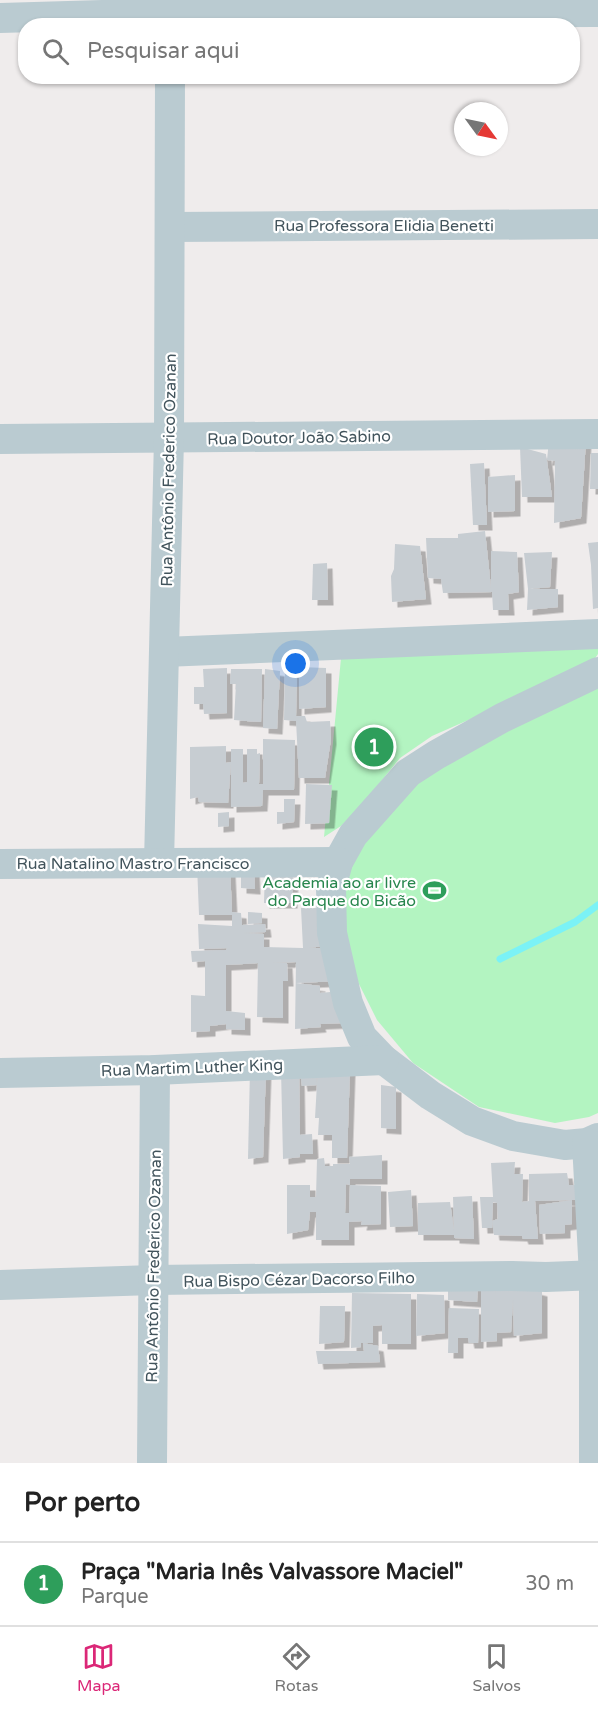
<!DOCTYPE html>
<html lang="pt">
<head>
<meta charset="utf-8">
<style>
  :root { --surface:#fff; --page:#f6f6f6; --text:#222; --muted:#767676; --line:#e0e0e0; --accent:#db2777 }
  body { margin:0; font-family:"Varela Round",sans-serif; background:var(--page); color:var(--text) }
  .compass { position:absolute; left:454px; top:102px; width:54px; height:54px; border-radius:50%; background:var(--surface); box-shadow:0 2px 4px #0004; rotate:123deg }
  .you { position:absolute; left:296px; top:664px; width:21px; height:21px; margin:-15px; border:4px solid #fff; border-radius:50%; background:#1a73e8; box-shadow:0 0 0 9px #1a73e833 }
  .badge { display:grid; place-items:center; width:39px; height:39px; border-radius:50%; background:var(--accent); color:#fff; font-size:20px; font-weight:700 }
  .pin { position:absolute; translate:-50% -50%; border:3px solid #fff; box-shadow:0 2px 6px #0006 }
  .list { margin:0; padding:0; list-style:none }
  h2 { display:flex; justify-content:space-between; align-items:center; height:78px; margin:0; padding:0 24px; font-size:26px }
  h2 small { font-size:20px; font-weight:400; color:var(--muted) }
  .list li { display:grid; grid-template-columns:39px 1fr auto; gap:18px; align-items:center; box-sizing:border-box; height:84px; padding:0 24px; border-top:2px solid var(--line) }
  .list b { display:block; font-size:22px; white-space:nowrap }
  .list p { margin:0; font-size:20px; white-space:nowrap; color:var(--muted) }
  .list em { font-size:20px; font-style:normal; color:var(--muted) }
  .icon { flex:none; width:33px; height:33px; fill:none; stroke:currentColor; stroke-width:2; stroke-linecap:round; stroke-linejoin:round }
  .map { position:relative; flex:none; width:598px; height:1463px; overflow:hidden }
  .search { position:absolute; background:var(--surface); box-shadow:0 2px 4px #0004; left:18px; right:18px; top:18px; height:66px; display:flex; align-items:center; gap:15px; box-sizing:border-box; padding:0 21px; border-radius:24px; color:var(--muted); font-size:22px }
  .sheet { height:162px; background:var(--surface) }
  nav { display:flex; justify-content:space-around; align-items:center; box-sizing:border-box; height:84px; border-top:2px solid var(--line); background:var(--surface); font-size:16px; color:var(--muted) }
  nav a { display:grid; justify-items:center; gap:3px }
  nav .on { color:var(--accent) }
  .map>svg:first-child { display:block }
  .green { fill:#b3f4c1 }
  .lines { fill:none; stroke-linecap:round; stroke-linejoin:round }
  .stream { stroke:#7bf2f6; stroke-width:7 }
  .building { fill:#c7cdd2; fill-rule:evenodd; filter:url(#shadow) }
  .minor { stroke:#bacbd1; stroke-width:30 }
  .labels { text-anchor:middle; stroke-width:4.5; stroke-linejoin:round; paint-order:stroke }
  .street-label { font-size:16px; fill:#42545c; stroke:#fff }
  .leisure-label { font-size:16px; fill:#27864d; stroke:#fff; text-anchor:end }
</style>
</head>
<body>
<div class="map">
<svg width="598" height="1463" viewBox="0 0 598 1463">
  <defs>
    <filter id="shadow"><feDropShadow dx="5.5" dy="5.5" stdDeviation="0" flood-color="#0004"/></filter>
  </defs>
  <rect width="100%" height="100%" fill="#efecec"/>
  <g class="green">
    <path d="M 598,640 L 598,654 L 589,667 L 432,736 L 400,758 L 362,805 L 341,826 L 324,837 L 341,658 Z"/>
    <path d="M 598,679 L 598,1113 L 589,1117 L 555,1123 L 479,1107 L 413,1063 L 377,1020 L 351,968 L 342,911 L 354,853 L 412,779 Z"/>
  </g>
  <g class="lines">
    <path class="stream" d="M 500,959 L 575,922 L 598,905"/>
  </g>
  <g class="building">
    <path d="M 549,440 L 586,440 L 581,518 L 554,523 L 555,461 L 547,460 Z"/>
    <path d="M 520,447 L 546,454 L 552,497 L 522,497 Z"/>
    <path d="M 591,453 L 598,453 L 598,489 L 590,489 Z"/>
    <path d="M 484,463 L 487,525 L 473,525 L 470,464 Z"/>
    <path d="M 515,475 L 515,511 L 488,512 L 488,477 Z"/>
    <path d="M 485,531 L 491,588 L 491,551 L 517,552 L 519,592 L 508,594 L 509,610 L 493,610 L 492,592 L 443,593 L 441,579 L 428,578 L 426,538 L 458,538 L 458,534 Z"/>
    <path d="M 598,542 L 598,608 L 593,609 L 591,565 L 588,543 Z"/>
    <path d="M 395,544 L 420,546 L 426,599 L 392,602 L 391,576 L 394,569 Z"/>
    <path d="M 552,552 L 550,587 L 530,589 L 558,589 L 558,607 L 527,610 L 528,589 L 524,553 Z"/>
    <path d="M 327,563 L 328,600 L 312,600 L 313,564 Z"/>
    <path d="M 299,667 L 326,668 L 326,707 L 299,709 Z"/>
    <path d="M 227,668 L 227,713 L 204,714 L 203,704 L 194,704 L 194,687 L 204,687 L 203,669 Z"/>
    <path d="M 231,669 L 262,669 L 261,722 L 234,720 L 236,684 L 230,684 Z"/>
    <path d="M 265,669 L 280,671 L 277,729 L 263,728 Z"/>
    <path d="M 285,669 L 297,669 L 296,716 L 305,716 L 307,722 L 330,721 L 331,739 L 325,778 L 299,778 L 296,721 L 284,720 Z"/>
    <path d="M 263,739 L 295,740 L 294,790 L 263,790 L 262,806 L 231,807 L 231,749 L 243,749 L 243,783 L 247,782 L 247,749 L 257,749 L 257,754 L 260,753 L 259,784 L 263,784 Z"/>
    <path d="M 226,746 L 226,763 L 231,762 L 228,803 L 199,802 L 198,797 L 190,799 L 190,747 Z"/>
    <path d="M 306,784 L 332,785 L 329,823 L 305,824 Z"/>
    <path d="M 284,799 L 295,799 L 294,822 L 277,824 L 277,812 L 284,812 Z"/>
    <path d="M 229,812 L 229,826 L 218,827 L 218,813 Z"/>
    <path d="M 197,865 L 230,868 L 232,912 L 241,913 L 242,925 L 265,924 L 266,932 L 243,933 L 264,934 L 264,947 L 303,948 L 301,908 L 328,908 L 332,945 L 309,948 L 332,948 L 340,981 L 296,983 L 320,986 L 320,993 L 341,991 L 344,1023 L 320,1024 L 321,1027 L 295,1029 L 296,962 L 273,963 L 287,963 L 288,981 L 283,981 L 283,1018 L 257,1017 L 258,963 L 226,965 L 226,1011 L 245,1013 L 245,1030 L 226,1029 L 226,1024 L 210,1026 L 210,1031 L 191,1032 L 191,995 L 205,996 L 205,961 L 192,962 L 191,951 L 226,950 L 227,948 L 199,949 L 198,924 L 232,926 L 232,915 L 199,915 Z"/>
    <path d="M 254,866 L 255,889 L 241,888 L 241,867 Z"/>
    <path d="M 265,870 L 293,873 L 292,903 L 264,903 Z"/>
    <path d="M 248,912 L 262,913 L 262,923 L 248,924 Z"/>
    <path d="M 299,1066 L 316,1067 L 317,1085 L 302,1086 L 299,1066 L 300,1135 L 312,1134 L 313,1154 L 300,1154 L 300,1157 L 283,1159 L 281,1069 Z"/>
    <path d="M 318,1066 L 350,1068 L 347,1158 L 332,1158 L 332,1135 L 318,1135 L 319,1118 L 315,1118 Z"/>
    <path d="M 266,1068 L 263,1157 L 248,1159 L 250,1069 Z"/>
    <path d="M 381,1085 L 396,1087 L 396,1129 L 381,1128 Z"/>
    <path d="M 382,1155 L 382,1179 L 350,1179 L 350,1185 L 346,1184 L 345,1213 L 349,1213 L 350,1185 L 381,1186 L 381,1224 L 361,1225 L 362,1221 L 349,1222 L 349,1240 L 316,1240 L 316,1212 L 310,1212 L 308,1230 L 287,1234 L 287,1185 L 310,1185 L 310,1197 L 316,1197 L 317,1159 L 324,1158 L 325,1166 L 333,1166 L 333,1164 L 350,1164 L 349,1157 Z"/>
    <path d="M 515,1162 L 514,1174 L 523,1174 L 522,1202 L 529,1201 L 529,1174 L 567,1173 L 569,1185 L 581,1185 L 578,1200 L 572,1200 L 572,1224 L 565,1225 L 565,1233 L 540,1234 L 539,1205 L 572,1200 L 535,1201 L 538,1239 L 523,1239 L 522,1236 L 494,1235 L 492,1221 L 492,1228 L 482,1228 L 480,1197 L 493,1197 L 491,1163 ZM 493,1202 L 497,1203 L 498,1219 L 492,1221 Z"/>
    <path d="M 411,1190 L 413,1226 L 390,1227 L 388,1192 Z"/>
    <path d="M 472,1196 L 474,1239 L 454,1238 L 454,1235 L 418,1235 L 418,1203 L 450,1202 L 454,1231 L 453,1197 Z"/>
    <path d="M 481,1279 L 493,1279 L 496,1294 L 495,1279 L 542,1291 L 542,1333 L 514,1336 L 513,1300 L 511,1332 L 497,1333 L 497,1341 L 481,1342 Z"/>
    <path d="M 448,1280 L 478,1280 L 477,1302 L 448,1300 Z"/>
    <path d="M 352,1293 L 411,1294 L 411,1344 L 382,1344 L 382,1325 L 373,1326 L 373,1343 L 363,1343 L 378,1346 L 380,1362 L 318,1364 L 316,1351 L 364,1351 L 363,1343 L 361,1343 L 361,1347 L 351,1348 Z"/>
    <path d="M 417,1294 L 444,1295 L 445,1333 L 416,1336 Z"/>
    <path d="M 320,1306 L 345,1306 L 344,1342 L 319,1344 Z"/>
    <path d="M 449,1308 L 479,1309 L 478,1343 L 469,1343 L 468,1338 L 458,1338 L 458,1353 L 448,1353 Z"/>
  </g>
  <g class="lines">
    <g class="minor">
      <path d="M 0,18 L 170,13 L 598,12"/>
      <path d="M 170,227 L 598,224"/>
      <path d="M 0,439 L 598,434"/>
      <path d="M 164,652 L 598,634"/>
      <path d="M 598,672 L 502,718 L 436,755 L 408,773 L 353,835 L 338,862 L 331,888 L 332,933 L 348,1003 L 362,1037 L 384,1060 L 430,1095 L 472,1121 L 513,1136 L 565,1145 L 587,1143 L 598,1138"/>
      <path d="M 159,863 L 169,438 L 170,76"/>
      <path d="M 0,864 L 338,862"/>
      <path d="M 0,1073 L 155,1070 L 384,1060"/>
      <path d="M 587,1143 L 594,1275 L 594,1463"/>
      <path d="M 0,1285 L 153,1280 L 512,1276 L 546,1277 L 598,1275"/>
      <path d="M 152,1463 L 155,1070"/>
    </g>
  </g>
  <defs>
    <symbol id="stadium-bare" viewBox="-9 -9 18 18"><path d="M0-5a6.5 5 0 1 0 0 10a6.5 5 0 1 0 0-10ZM-3.5-1.8h7v3.6h-7Z" fill="#2e9e5b" stroke="#fff" stroke-width="2.5" paint-order="stroke"/></symbol>
  </defs>
  <g fill-rule="evenodd">
    <use href="#stadium-bare" x="418" y="874" width="33" height="33"/>
  </g>
  <g class="labels">
    <g class="street-label">
      <text x="384" y="231">Rua Professora Elidia Benetti</text>
      <text transform="translate(299 437) rotate(-1)" y="6">Rua Doutor João Sabino</text>
      <text transform="translate(168 470) rotate(-89)" y="6">Rua Antônio Frederico Ozanan</text>
      <text x="133" y="869">Rua Natalino Mastro Francisco</text>
      <text transform="translate(192 1067) rotate(-2)" y="6">Rua Martim Luther King</text>
      <text transform="translate(153 1266) rotate(-89)" y="6">Rua Antônio Frederico Ozanan</text>
      <text transform="translate(299 1279) rotate(-1)" y="6">Rua Bispo Cézar Dacorso Filho</text>
    </g>
    <g class="leisure-label">
      <text x="416" y="888">Academia ao ar livre<tspan x="416" dy="18">do Parque do Bicão</tspan></text>
    </g>
  </g>
</svg>
<svg class="compass" viewBox="-18 -18 36 36"><path d="M0-13l5 13h-10z" fill="#e53935"/><path d="M0 13l5-13h-10z" fill="#767676"/></svg>
<div class="you"></div>
<div class="pin badge" style="left:374px;top:747px;background:#2e9e5b">1</div>
<div class="search"><svg class="icon" aria-label="search" viewBox="0 0 24 24"><circle cx="10" cy="10" r="6"/><path d="M15 15l6 6"/></svg>Pesquisar aqui</div>
</div>
<section class="sheet">
<h2>Por perto<small></small></h2>
<ul class="list">
<li><span class="badge" style="background:#2e9e5b">1</span><div><b>Praça &quot;Maria Inês Valvassore Maciel&quot;</b><p>Parque</p></div><em>30 m</em></li>
</ul>
</section>
<nav>
<a class="on"><svg class="icon" aria-label="map" viewBox="0 0 24 24"><path d="M3 6l6-2 6 2 6-2v14l-6 2-6-2-6 2zM9 4v14M15 6v14"/></svg>Mapa</a>
<a><svg class="icon" aria-label="directions" viewBox="0 0 24 24"><path d="M12 3l9 9-9 9-9-9zM9 14v-3h6M13 9l2 2-2 2"/></svg>Rotas</a>
<a><svg class="icon" aria-label="saved" viewBox="0 0 24 24"><path d="M7 4h10v16l-5-4-5 4z"/></svg>Salvos</a>
</nav>
</body>
</html>
